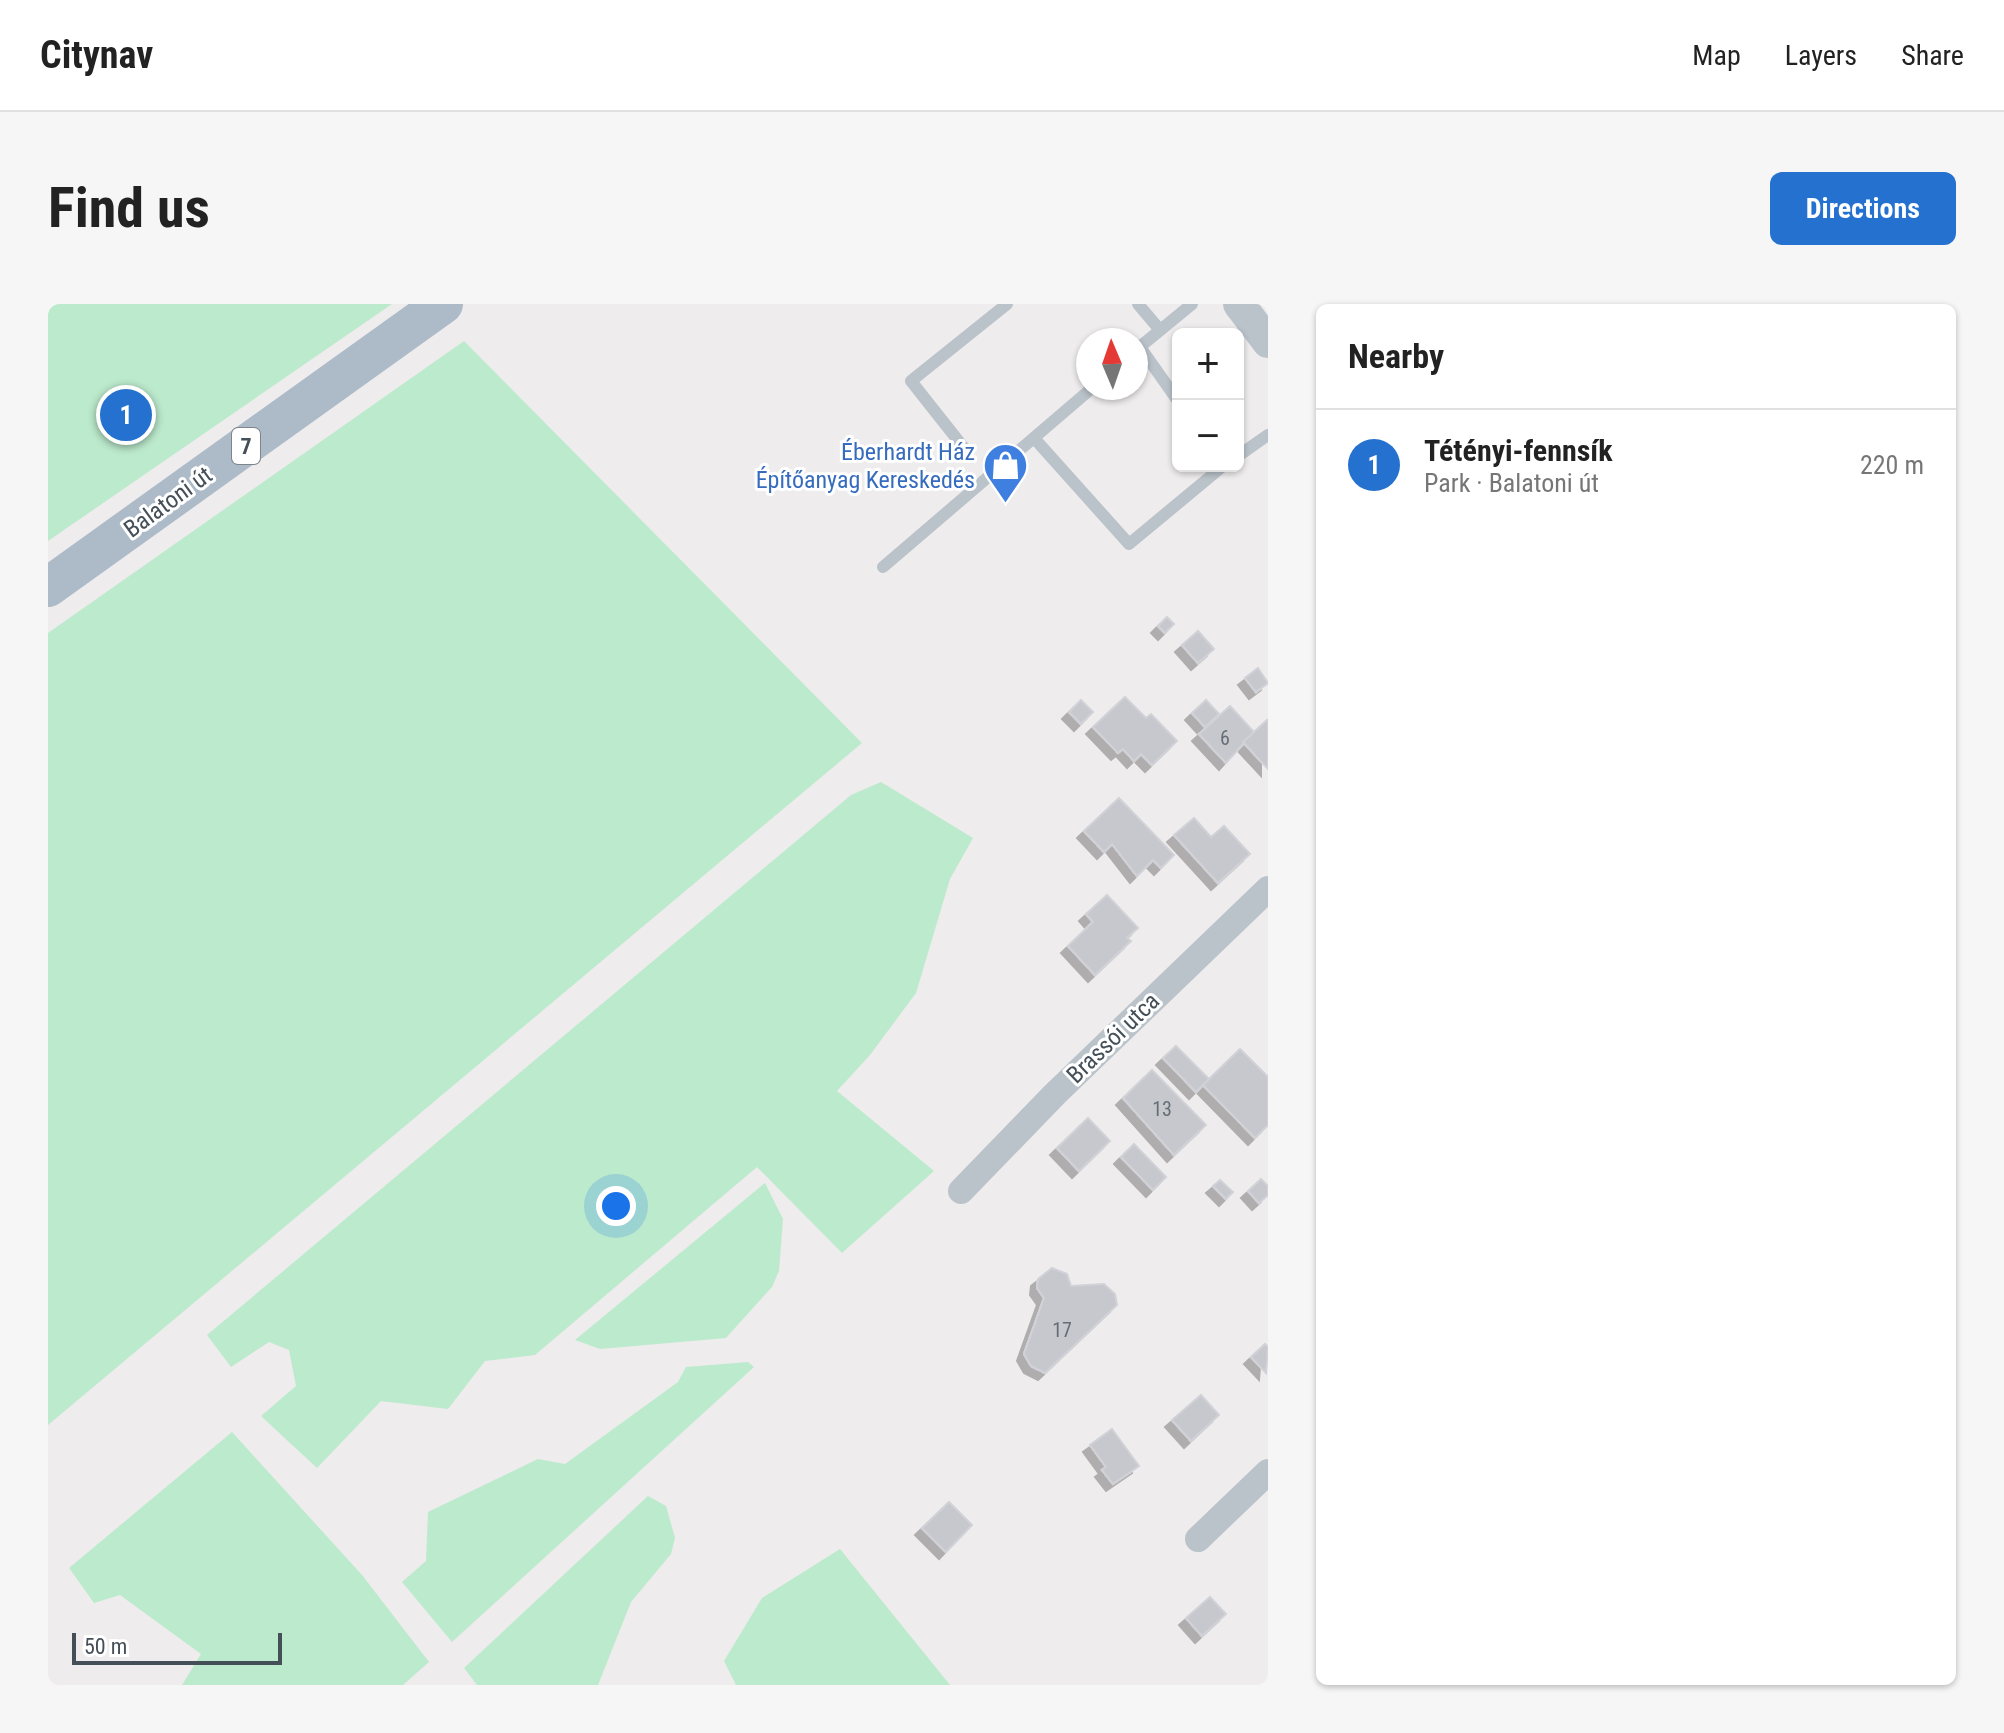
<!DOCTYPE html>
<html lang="en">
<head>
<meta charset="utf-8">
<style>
  :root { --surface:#fff; --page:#f6f6f6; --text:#222; --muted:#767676; --line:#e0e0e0; --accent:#2571cf }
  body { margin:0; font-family:"Roboto Condensed",sans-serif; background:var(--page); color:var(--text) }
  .controls { position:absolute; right:24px; top:24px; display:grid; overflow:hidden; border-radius:12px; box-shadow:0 2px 6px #0004 }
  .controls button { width:72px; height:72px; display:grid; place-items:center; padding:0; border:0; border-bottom:2px solid var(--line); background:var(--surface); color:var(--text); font:40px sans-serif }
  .compass { position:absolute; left:1028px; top:24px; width:72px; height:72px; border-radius:50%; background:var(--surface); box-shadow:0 2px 6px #0004; rotate:358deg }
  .scale { position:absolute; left:24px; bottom:20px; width:210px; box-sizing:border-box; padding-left:8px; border:4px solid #454f58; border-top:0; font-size:22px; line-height:28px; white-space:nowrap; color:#454f58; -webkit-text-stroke:6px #fff; paint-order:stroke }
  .you { position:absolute; left:568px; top:902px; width:28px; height:28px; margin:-20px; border:6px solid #fff; border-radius:50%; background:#1a73e8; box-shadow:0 0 0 12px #1a73e833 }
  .badge { display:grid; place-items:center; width:52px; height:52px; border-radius:50%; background:var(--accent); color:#fff; font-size:26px; font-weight:700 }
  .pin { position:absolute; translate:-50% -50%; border:4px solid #fff; box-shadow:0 2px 8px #0006 }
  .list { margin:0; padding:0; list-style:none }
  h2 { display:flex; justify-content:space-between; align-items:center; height:104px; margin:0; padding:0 32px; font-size:34px }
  h2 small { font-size:26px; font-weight:400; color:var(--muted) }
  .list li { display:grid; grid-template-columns:52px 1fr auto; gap:24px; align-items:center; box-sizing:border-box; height:112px; padding:0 32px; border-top:2px solid var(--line) }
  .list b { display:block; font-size:30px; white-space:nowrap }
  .list p { margin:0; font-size:26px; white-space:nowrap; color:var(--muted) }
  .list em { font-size:26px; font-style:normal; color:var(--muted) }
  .map { position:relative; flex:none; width:1220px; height:1381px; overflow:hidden; border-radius:12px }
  header { display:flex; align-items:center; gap:48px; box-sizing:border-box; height:112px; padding:0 40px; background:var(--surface); border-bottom:2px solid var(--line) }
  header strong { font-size:38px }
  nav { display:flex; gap:44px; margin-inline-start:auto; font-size:28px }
  .intro { display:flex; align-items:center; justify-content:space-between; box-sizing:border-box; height:192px; padding:0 48px }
  h1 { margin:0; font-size:56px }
  .button { padding:20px 36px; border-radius:12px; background:var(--accent); color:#fff; font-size:28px; font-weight:700 }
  main { display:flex; gap:48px; padding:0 48px }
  aside { flex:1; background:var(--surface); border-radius:12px; box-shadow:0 2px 6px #0004 }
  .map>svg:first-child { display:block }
  .green { fill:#bceacd }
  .building { fill:#c6c8ce; stroke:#d0d2d7; stroke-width:2; filter:url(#shadow) }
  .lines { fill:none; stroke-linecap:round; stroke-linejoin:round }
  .service { stroke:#bbc3ca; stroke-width:12 }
  .minor { stroke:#bbc3ca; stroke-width:26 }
  .tertiary { stroke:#bbc3ca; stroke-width:32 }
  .primary { stroke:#adbbc9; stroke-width:40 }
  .labels { text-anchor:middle; stroke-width:6; stroke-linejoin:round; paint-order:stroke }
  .number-label { font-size:20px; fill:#656d76 }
  .shield { fill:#fff; stroke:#7d848a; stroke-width:2 }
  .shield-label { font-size:22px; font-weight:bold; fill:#454f58 }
  .shop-label { font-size:24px; fill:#366cbe; stroke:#fff; text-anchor:end }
  .street-label { font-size:24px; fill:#454f58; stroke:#fff }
</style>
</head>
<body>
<header>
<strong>Citynav</strong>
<nav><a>Map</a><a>Layers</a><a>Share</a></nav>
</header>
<div class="intro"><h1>Find us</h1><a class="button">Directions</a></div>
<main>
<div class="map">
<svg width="1220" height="1381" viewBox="0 0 1220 1381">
  <defs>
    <filter id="shadow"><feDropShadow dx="-7" dy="7" stdDeviation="0" flood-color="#0004"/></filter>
  </defs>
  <rect width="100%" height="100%" fill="#eeecec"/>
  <g class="green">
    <path d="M 0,0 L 344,0 L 0,237 Z"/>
    <path d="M 416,37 L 814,439 L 0,1121 L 0,329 Z"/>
    <path d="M 833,478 L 925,534 L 902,575 L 868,689 L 822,751 L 789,787 L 886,867 L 794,949 L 709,863 L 487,1051 L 437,1057 L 400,1105 L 333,1097 L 269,1164 L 213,1112 L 248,1082 L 241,1046 L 221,1038 L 183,1063 L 159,1031 L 803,491 Z"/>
    <path d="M 717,879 L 735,915 L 731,967 L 724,983 L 678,1034 L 552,1045 L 527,1036 Z"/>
    <path d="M 700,1058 L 706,1063 L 404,1338 L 354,1278 L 378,1257 L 380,1208 L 490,1155 L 517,1160 L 630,1078 L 638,1063 Z"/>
    <path d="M 184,1128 L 314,1271 L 381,1358 L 355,1381 L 134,1381 L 153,1350 L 72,1291 L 46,1299 L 21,1264 Z"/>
    <path d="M 600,1192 L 618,1202 L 627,1234 L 623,1250 L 583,1298 L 550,1381 L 429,1381 L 416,1364 Z"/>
    <path d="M 792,1245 L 902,1381 L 688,1381 L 676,1357 L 714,1294 Z"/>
  </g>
  <g class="building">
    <path d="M 1119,313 L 1126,320 L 1117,329 L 1110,322 Z"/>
    <path d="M 1150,327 L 1166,345 L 1150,359 L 1134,341 Z"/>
    <path d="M 1210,364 L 1220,379 L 1208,388 L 1197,374 Z"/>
    <path d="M 1077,393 L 1098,414 L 1103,410 L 1129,437 L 1104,461 L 1093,450 L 1086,457 L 1075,445 L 1070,449 L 1045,423 Z"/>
    <path d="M 1033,396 L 1045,408 L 1033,420 L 1021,408 Z"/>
    <path d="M 1158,396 L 1171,410 L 1157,423 L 1144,409 Z"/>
    <path d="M 1182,402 L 1206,428 L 1178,459 L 1151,430 Z"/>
    <path d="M 1219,416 L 1220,417 L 1220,465 L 1195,438 Z"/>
    <path d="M 1071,494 L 1126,551 L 1113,564 L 1105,556 L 1089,572 L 1064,540 L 1056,548 L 1036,527 Z"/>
    <path d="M 1146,514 L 1163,533 L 1176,522 L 1202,550 L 1170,579 L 1126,531 Z"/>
    <path d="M 1059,591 L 1090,624 L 1079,634 L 1083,637 L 1047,671 L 1020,642 L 1045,618 L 1038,610 Z"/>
    <path d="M 1128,742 L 1161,775 L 1148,788 L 1115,754 Z"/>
    <path d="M 1192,745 L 1220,773 L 1220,821 L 1207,834 L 1155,781 Z"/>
    <path d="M 1104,766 L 1158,821 L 1126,851 L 1075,794 Z"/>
    <path d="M 1040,814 L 1062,837 L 1031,867 L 1009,844 Z"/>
    <path d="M 1086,840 L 1118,873 L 1105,886 L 1073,853 Z"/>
    <path d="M 1213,875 L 1220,882 L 1220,891 L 1211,899 L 1200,887 Z"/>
    <path d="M 1172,876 L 1185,888 L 1178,895 L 1165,882 Z"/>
    <path d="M 1004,964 L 1019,970 L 1023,982 L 1056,980 L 1067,990 L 1069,1001 L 997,1069 L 983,1062 L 976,1050 L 996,994 L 989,984 L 990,975 Z"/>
    <path d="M 1217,1040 L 1220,1043 L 1218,1069 L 1203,1053 Z"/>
    <path d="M 1153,1091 L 1171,1111 L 1143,1137 L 1124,1116 Z"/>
    <path d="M 1064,1125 L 1091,1162 L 1065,1180 L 1054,1166 L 1058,1163 L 1042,1141 Z"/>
    <path d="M 901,1198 L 924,1221 L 898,1248 L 874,1224 Z"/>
    <path d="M 1162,1293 L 1178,1310 L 1154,1332 L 1138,1314 Z"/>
  </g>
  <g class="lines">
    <g class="service">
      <path d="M 1090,0 L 1112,26"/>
      <path d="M 1092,43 L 1130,97"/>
      <path d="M 1088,46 L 1144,0"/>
      <path d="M 986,134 L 1081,240 L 1175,162"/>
      <path d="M 916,144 L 863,77 L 959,0"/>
      <path d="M 1190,152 L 1220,131"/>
      <path d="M 835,263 L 1044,84"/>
    </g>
    <g class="minor">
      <path d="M 913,887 L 1007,790 L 1220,585"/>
      <path d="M 1150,1235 L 1220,1168"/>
    </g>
    <path class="tertiary" d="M 1191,0 L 1220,38"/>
    <path class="primary" d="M 0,283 L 395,0"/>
  </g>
  <defs>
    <symbol id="shop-pin" viewBox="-11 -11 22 30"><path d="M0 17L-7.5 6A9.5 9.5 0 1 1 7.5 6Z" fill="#3f7fe0" stroke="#fff"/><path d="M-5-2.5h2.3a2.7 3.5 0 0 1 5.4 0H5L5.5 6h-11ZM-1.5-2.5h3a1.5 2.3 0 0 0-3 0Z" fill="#fff"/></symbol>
  </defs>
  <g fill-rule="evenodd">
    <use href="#shop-pin" x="932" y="136" width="51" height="69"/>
  </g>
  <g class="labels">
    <g class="number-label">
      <text x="1177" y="441">6</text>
      <text x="1114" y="812">13</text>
      <text x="1014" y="1033">17</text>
    </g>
    <rect class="shield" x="184" y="124" width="28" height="36" rx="6"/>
    <g class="shield-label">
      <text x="198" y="150">7</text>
    </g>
    <g class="shop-label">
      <text x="927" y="156">Éberhardt Ház<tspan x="927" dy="28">Építőanyag Kereskedés</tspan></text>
    </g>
    <g class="street-label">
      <text transform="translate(120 198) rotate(-36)" y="8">Balatoni út</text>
      <text transform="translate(1065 734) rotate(-44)" y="8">Brassói utca</text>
    </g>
  </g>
</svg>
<div class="controls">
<button>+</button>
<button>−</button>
</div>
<svg class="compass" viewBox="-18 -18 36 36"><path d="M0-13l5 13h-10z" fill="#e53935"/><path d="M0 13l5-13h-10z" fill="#767676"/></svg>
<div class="scale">50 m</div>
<div class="you"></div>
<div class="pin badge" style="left:78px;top:111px">1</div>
</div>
<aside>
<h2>Nearby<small></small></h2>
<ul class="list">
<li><span class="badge">1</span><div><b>Tétényi-fennsík</b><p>Park · Balatoni út</p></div><em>220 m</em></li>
</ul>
</aside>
</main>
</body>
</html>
